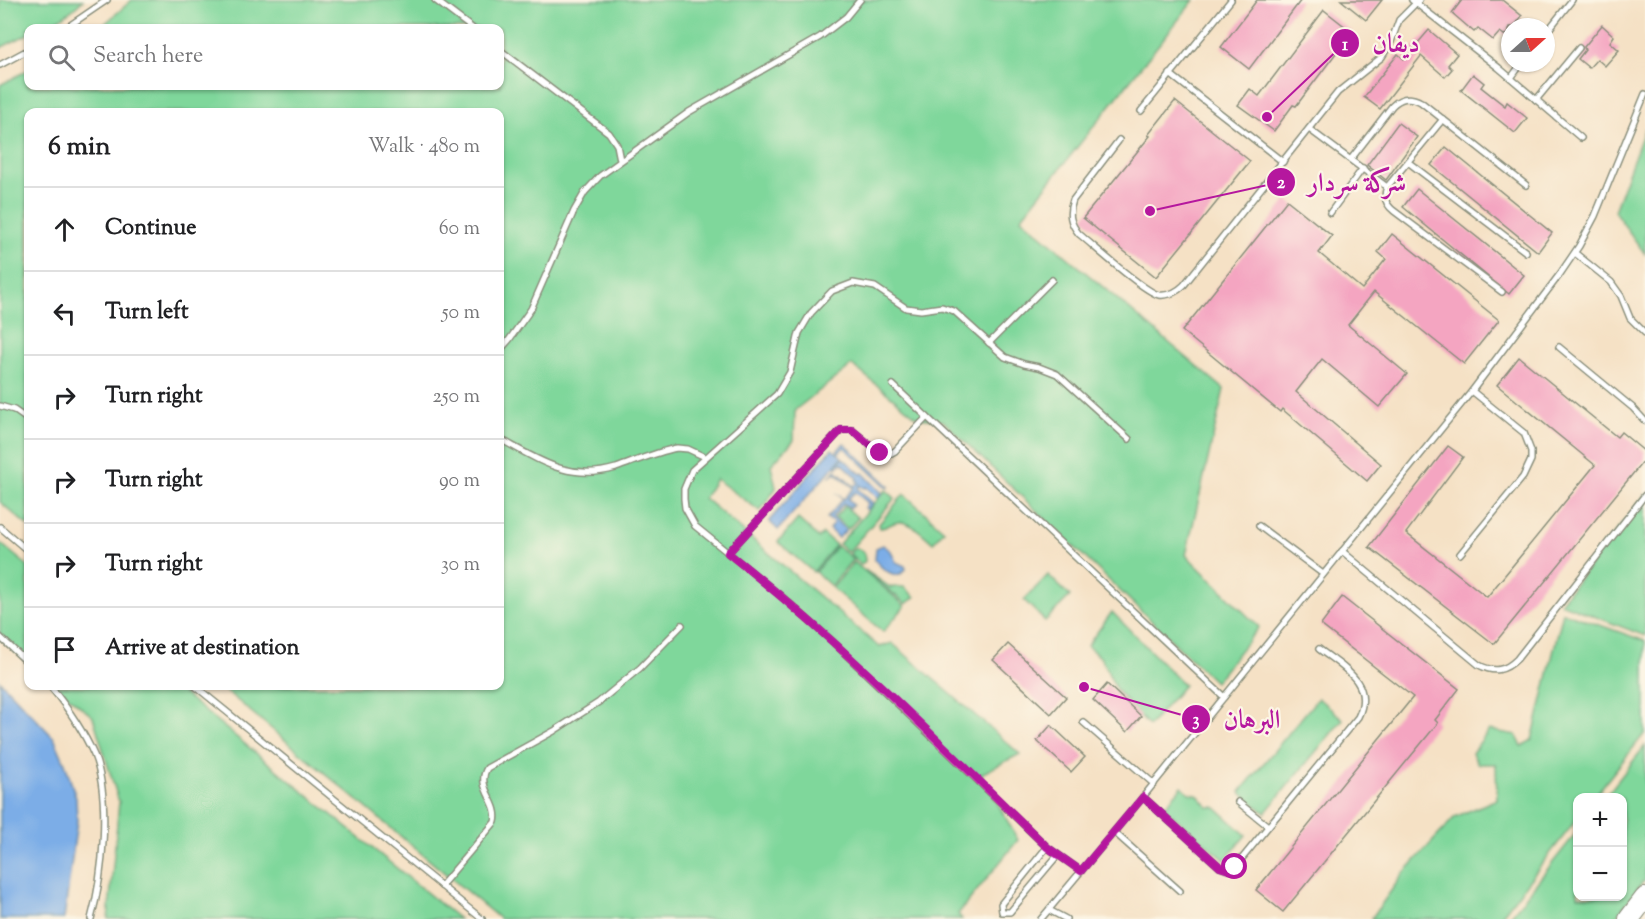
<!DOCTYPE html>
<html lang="en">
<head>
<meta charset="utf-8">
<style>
  :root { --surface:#fff; --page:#f6f6f6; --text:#202124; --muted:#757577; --line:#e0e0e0 }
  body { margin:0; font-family:"Sorts Mill Goudy",Amiri,serif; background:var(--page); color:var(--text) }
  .controls { position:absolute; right:18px; bottom:18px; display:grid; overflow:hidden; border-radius:12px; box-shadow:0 2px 4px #0004 }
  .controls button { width:54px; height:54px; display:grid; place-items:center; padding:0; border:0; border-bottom:2px solid var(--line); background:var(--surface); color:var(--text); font:30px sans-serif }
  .compass { position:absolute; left:1501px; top:18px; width:54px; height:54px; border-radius:50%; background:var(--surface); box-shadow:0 2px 4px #0004; rotate:69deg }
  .stop { position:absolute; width:18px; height:18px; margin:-14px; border:4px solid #b5179e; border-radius:50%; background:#fff }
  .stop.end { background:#b5179e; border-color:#fff; box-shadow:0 2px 6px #0008 }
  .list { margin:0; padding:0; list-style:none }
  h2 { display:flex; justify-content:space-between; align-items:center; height:78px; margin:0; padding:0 24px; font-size:26px }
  h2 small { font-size:20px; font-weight:400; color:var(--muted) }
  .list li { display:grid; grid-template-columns:39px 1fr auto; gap:18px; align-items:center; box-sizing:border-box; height:84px; padding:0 24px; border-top:2px solid var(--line) }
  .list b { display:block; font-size:22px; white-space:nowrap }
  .list em { font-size:20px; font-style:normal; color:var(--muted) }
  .icon { flex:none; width:33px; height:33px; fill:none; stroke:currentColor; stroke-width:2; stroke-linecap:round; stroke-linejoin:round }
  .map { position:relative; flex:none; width:1645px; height:919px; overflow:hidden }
  .search { position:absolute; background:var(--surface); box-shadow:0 2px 4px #0004; left:24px; top:24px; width:480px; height:66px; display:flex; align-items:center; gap:15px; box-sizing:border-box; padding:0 21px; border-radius:12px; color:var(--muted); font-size:22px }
  .panel { position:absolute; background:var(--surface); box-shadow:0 2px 4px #0004; left:24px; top:108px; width:480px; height:582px; border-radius:12px }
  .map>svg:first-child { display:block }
  .green { fill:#7fd79b; stroke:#4f8a68; stroke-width:1.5 }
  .water { fill:#7bade7; stroke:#4d758e; stroke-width:1.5 }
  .building { fill:#f4a5c1 }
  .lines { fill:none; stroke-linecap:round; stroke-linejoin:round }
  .service-casing { stroke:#8a8f7c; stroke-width:8 }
  .motorway-casing { stroke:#8a8f7c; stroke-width:22 }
  .service { stroke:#fff; stroke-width:5 }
  .motorway { stroke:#fff; stroke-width:20 }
  .route { stroke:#b5179e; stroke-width:8 }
  .leader { fill:none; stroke:#b5179e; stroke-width:2 }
  .callout-dot { fill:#b5179e; stroke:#fcf5e5; stroke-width:2 }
  .mark-label { font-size:18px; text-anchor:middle; font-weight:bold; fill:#fff }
  .callout-label { font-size:26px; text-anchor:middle; font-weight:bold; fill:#b5179e; stroke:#fcf5e5; stroke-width:4.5; stroke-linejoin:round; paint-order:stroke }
</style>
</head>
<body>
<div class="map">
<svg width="1645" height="919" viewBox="0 0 1645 919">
  <rect width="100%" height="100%" fill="#fcf5e5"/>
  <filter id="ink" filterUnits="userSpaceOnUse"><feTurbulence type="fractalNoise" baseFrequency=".0167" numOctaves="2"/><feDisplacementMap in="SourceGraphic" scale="12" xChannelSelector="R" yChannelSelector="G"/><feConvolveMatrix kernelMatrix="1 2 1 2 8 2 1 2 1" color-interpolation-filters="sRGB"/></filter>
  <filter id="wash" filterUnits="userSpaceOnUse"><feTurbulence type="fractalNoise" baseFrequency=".008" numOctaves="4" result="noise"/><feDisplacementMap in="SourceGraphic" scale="24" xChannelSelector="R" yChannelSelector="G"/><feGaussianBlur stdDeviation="1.35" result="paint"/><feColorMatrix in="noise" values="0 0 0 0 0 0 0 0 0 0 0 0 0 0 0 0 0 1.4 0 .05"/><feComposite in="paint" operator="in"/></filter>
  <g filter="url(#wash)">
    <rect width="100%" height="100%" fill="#f5e1c5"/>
    <g class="green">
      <path d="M 0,0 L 83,0 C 70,14 48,28 28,28 L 28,34 L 0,48 Z"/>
      <path d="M 132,0 L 1194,0 L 1021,218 L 1224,389 L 1186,555 L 1259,627 L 1215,682 L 943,421 L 918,418 L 852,365 L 795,410 L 794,440 L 771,465 L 776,488 L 760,511 L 716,479 L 704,498 L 879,647 L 892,643 L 1020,754 L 981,774 L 1018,840 L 958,914 L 962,919 L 500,919 L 220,686 L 500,686 L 500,112 L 28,112 L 28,526 L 0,502 L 0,85 L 28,70 L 28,86 L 500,86 L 500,28 L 100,28 Z"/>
      <path d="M 1645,128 L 1645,254 L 1614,211 Z"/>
      <path d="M 886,490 L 895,498 L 848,552 L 839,544 Z"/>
      <path d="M 904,494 L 944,530 L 933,543 C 924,535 912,522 899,522 C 892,522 887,528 880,528 L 879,524 Z"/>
      <path d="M 1645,495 L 1645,636 L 1560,603 Z"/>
      <path d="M 845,506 L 858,518 L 848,529 L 835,517 Z"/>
      <path d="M 798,519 L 819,538 L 823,534 L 836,545 L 813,572 L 778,542 Z"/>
      <path d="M 0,543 L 28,566 L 28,662 L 0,637 Z"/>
      <path d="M 837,546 L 853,559 L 831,586 L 815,572 Z"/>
      <path d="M 857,548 L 864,552 L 865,561 L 861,565 L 850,554 L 852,550 Z"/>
      <path d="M 854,562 L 905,606 L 883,632 L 832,588 Z"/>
      <path d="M 865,570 L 890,587 L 904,587 L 915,597 L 906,604 Z"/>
      <path d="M 1048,575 L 1070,596 L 1045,621 L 1024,600 Z"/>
      <path d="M 1112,612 L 1184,685 L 1149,726 L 1117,691 L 1101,658 L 1087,646 Z"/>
      <path d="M 1563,612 L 1645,641 L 1645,733 L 1594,797 L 1578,798 L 1577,819 L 1499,919 L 1371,919 L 1403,874 L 1455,817 L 1497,799 L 1496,764 L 1478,764 L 1472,753 L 1489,730 L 1516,735 L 1522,746 L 1532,740 Z"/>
      <path d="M 56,686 L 174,686 L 459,919 L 108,919 L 119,802 L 93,717 Z"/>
      <path d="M 1318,698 L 1343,719 L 1265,813 L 1240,792 Z"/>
      <path d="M 1645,746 L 1645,834 L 1643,837 L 1645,835 L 1645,879 L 1614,919 L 1508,919 L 1577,832 L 1578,896 L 1622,896 L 1622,798 L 1605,797 Z"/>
      <path d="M 1182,786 L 1189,793 L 1197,794 L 1208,807 L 1215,807 L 1246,835 L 1225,860 L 1164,808 Z"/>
    </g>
    <g class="water">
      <path d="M 844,443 L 889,486 L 888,488 L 844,447 L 839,453 L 837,451 Z"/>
      <path d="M 832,449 L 842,457 L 778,530 L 769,521 Z"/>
      <path d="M 843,458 L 861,474 L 863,473 L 882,493 L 878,498 L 866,487 L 864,488 L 860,485 L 858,489 L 873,503 L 867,510 L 865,508 L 868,503 L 855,492 L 848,499 L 853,505 L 850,508 L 844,503 L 832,517 L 846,530 L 838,538 L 829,529 L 834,523 L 827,518 L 843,499 L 836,493 L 844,499 L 854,488 L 835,472 L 829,477 L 836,470 L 854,486 L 859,482 L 856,480 L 858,478 L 842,463 L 837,467 L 836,466 Z"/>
      <path d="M 883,545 L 891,551 L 896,562 L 905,566 L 906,569 C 897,582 882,569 875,560 L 876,548 Z"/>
      <path d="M 0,681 L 54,738 L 65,763 L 76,798 L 77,821 L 64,919 L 0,919 Z"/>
    </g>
    <g id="blocks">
      <g class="building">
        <path d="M 1257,0 L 1301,0 L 1249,69 L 1221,47 Z"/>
        <path d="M 1341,0 L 1382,0 L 1366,20 Z"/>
        <path d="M 1462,0 L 1502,0 L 1522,16 L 1514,27 L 1510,27 L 1508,34 L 1504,35 L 1500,32 L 1493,40 L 1478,28 L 1474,32 L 1452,13 Z"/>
        <path d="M 1324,10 L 1352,32 L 1296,106 L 1293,105 L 1274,131 L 1238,105 L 1250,89 L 1259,96 Z"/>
        <path d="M 1602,25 L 1614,36 L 1610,42 L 1619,50 L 1605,66 L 1597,59 L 1589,68 L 1578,59 L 1585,50 L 1584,47 Z"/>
        <path d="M 1429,30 L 1457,54 L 1448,65 L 1452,69 L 1445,77 L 1421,56 L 1380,109 L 1364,97 L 1398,54 L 1404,59 Z"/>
        <path d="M 1473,74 L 1484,83 L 1481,87 L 1505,106 L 1507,102 L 1527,118 L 1515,133 L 1461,90 Z"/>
        <path d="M 1175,101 L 1250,161 L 1156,277 L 1083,218 L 1150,136 L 1148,135 Z"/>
        <path d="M 1398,123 L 1417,137 L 1386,180 L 1367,165 Z"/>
        <path d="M 1446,147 L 1552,233 L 1538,252 L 1431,165 Z"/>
        <path d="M 1417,189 L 1524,275 L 1509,294 L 1403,207 Z"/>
        <path d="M 1287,200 L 1332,236 L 1319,253 L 1362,289 L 1386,259 L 1378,252 L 1392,234 L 1499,320 L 1464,364 L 1374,292 L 1348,325 L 1407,374 L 1379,407 L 1322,359 L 1296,392 L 1381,464 L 1367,481 L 1282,409 L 1280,412 L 1182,331 Z"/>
        <path d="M 1519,357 L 1617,437 L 1621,432 L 1645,452 L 1645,459 L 1494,644 L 1369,547 L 1448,446 L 1463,457 L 1406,533 L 1487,597 L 1595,465 L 1497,385 Z"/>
        <path d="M 1342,597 L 1459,689 L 1435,720 L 1438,723 L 1283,912 L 1256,890 L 1413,697 L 1321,625 Z"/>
        <path d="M 1008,644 L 1066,697 L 1051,714 L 993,660 Z"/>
        <path d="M 1107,684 L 1141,716 L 1127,732 L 1093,700 Z"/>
        <path d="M 1051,725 L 1085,757 L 1071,772 L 1037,741 Z"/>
      </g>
    </g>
  </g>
  <g filter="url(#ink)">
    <use href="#blocks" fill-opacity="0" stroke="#8a8f7c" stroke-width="1.5"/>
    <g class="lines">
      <defs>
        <g id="service">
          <path d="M 435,0 L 472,28"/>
          <path d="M 1412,0 L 1499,68 L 1581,138"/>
          <path d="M 66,28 L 107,0"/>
          <path d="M 1546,33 L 1572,0"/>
          <path d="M 500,50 L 609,133 L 617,145 L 620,160"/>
          <path d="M 0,65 L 28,50"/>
          <path d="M 1170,74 L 1283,162"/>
          <path d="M 1511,78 L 1522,63"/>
          <path d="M 1536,100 L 1579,48"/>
          <path d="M 1141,111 L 1231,0"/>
          <path d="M 1443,119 L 1387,187 C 1383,197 1385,204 1394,211 L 1502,292"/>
          <path d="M 1309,129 L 1387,187"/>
          <path d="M 1119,140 L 1073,200 C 1068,214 1070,223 1079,234 C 1094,246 1144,292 1159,295 C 1169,296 1177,292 1184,285 L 1338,92 L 1382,57 L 1391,42 L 1399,20 L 1419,0"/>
          <path d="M 1351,159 L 1392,106 C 1401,97 1410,96 1421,102 L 1526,185"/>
          <path d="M 1408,162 L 1526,252"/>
          <path d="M 1330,213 L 1363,168"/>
          <path d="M 1575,253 L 1611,282 L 1621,296 L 1630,318 L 1645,333"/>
          <path d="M 989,343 L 1052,280"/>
          <path d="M 1559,347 L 1633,408 L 1645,421"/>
          <path d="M 500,350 L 509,340 L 531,309 L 574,211 L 585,192 L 600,176 L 689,112 L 820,37 L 846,17 L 860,0"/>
          <path d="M 893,385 L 1224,697"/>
          <path d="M 0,406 L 14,410 L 28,420"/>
          <path d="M 500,439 C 539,460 569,482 616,468 C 636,461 656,452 677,448 L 688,449 L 705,457"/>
          <path d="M 1259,526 L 1323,574"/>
          <path d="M 0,527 L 28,551"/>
          <path d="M 1342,551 L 1479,665 C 1494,673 1505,671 1517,659 L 1645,495"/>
          <path d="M 728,553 L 841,430 L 852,430 L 880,453 L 888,455 L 895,451 L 927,417"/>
          <path d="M 1460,554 L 1523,477 L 1531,460 L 1531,451 L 1524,433 L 1472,391"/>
          <path d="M 0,637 L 28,663"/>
          <path d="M 50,686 C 67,707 83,730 94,755 C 111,797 103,876 91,919"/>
          <path d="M 195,686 L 482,919"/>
          <path d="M 1083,722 L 1154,784"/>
          <path d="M 1143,797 L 1220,867 L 1229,870 L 1235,867 L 1358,717 C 1375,683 1342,667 1319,649"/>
          <path d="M 1238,802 L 1268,826"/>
          <path d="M 1114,832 L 1180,891"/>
          <path d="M 1047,847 L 1001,904 L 1002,912 L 1010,912 L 1057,856"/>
          <path d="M 1081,871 L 1047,847 L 832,641 L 781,596 L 695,526 L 685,508 L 684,499 L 684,489 L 692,470 L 777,394 L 790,372 L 799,333 L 811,313 L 832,291 L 853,283 L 875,287 L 906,308 L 921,310 L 942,307 L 954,311 L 1005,357 L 1024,364 L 1039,367 L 1057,374 L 1129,439"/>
          <path d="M 441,886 L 495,822 C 500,802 475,788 487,768 L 554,731 L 599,702 L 640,668 L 682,625"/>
          <path d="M 1049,910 L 1066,919"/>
          <path d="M 1041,919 L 1143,797 L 1472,391 L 1560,274 L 1579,246 L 1595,216 L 1645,94"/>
        </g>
        <path id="motorway" d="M 1629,919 L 1645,898"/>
      </defs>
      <use href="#service" class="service-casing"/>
      <use href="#motorway" class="motorway-casing"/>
      <use href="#service" class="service"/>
      <use href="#motorway" class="motorway"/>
    </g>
  </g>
  <g class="lines" filter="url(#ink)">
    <path class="route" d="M 880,453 L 852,430 L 841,430 L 728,553 C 842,643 943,746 1047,847 L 1081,871 L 1143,797 L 1220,867 L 1229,870 L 1235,867"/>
  </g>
  <path class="leader" d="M1267 117L1345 43M1150 211L1281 182M1084 687L1196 719"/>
  <g class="callout-dot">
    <circle cx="1267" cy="117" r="6"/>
    <circle cx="1150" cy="211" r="6"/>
    <circle cx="1084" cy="687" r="6"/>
    <circle cx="1345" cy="43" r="15"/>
    <circle cx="1281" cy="182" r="15"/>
    <circle cx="1196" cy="719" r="15"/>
  </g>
  <g class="mark-label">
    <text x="1345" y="50">1</text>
    <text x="1281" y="188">2</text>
    <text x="1196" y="725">3</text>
  </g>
  <g class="callout-label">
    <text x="1396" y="52">ديفان</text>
    <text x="1357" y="191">شركة سردار</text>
    <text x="1252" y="728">البرهان</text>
  </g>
</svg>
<div class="controls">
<button>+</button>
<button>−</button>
</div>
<svg class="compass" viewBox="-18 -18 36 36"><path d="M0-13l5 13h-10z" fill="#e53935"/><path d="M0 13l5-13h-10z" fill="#757577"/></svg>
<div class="stop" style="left:1235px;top:867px"></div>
<div class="stop end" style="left:880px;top:453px"></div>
<div class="search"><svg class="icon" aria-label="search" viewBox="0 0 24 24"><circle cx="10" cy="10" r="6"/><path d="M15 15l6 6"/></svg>Search here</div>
<section class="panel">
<h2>6 min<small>Walk · 480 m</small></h2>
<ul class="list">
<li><svg class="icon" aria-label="ahead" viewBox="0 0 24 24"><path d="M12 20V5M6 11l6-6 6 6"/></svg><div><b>Continue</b></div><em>60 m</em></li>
<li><svg class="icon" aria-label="left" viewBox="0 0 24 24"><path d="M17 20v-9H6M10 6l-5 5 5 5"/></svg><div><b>Turn left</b></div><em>50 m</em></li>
<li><svg class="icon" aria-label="right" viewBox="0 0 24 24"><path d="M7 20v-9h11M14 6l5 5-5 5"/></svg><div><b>Turn right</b></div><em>250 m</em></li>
<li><svg class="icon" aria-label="right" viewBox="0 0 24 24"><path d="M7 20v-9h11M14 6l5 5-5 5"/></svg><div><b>Turn right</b></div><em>90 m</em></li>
<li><svg class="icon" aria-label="right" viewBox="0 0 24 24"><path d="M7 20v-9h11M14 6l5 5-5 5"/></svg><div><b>Turn right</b></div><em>30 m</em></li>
<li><svg class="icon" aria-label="arrive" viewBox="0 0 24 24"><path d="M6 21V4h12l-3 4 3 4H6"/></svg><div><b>Arrive at destination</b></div></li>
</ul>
</section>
</div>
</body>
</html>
